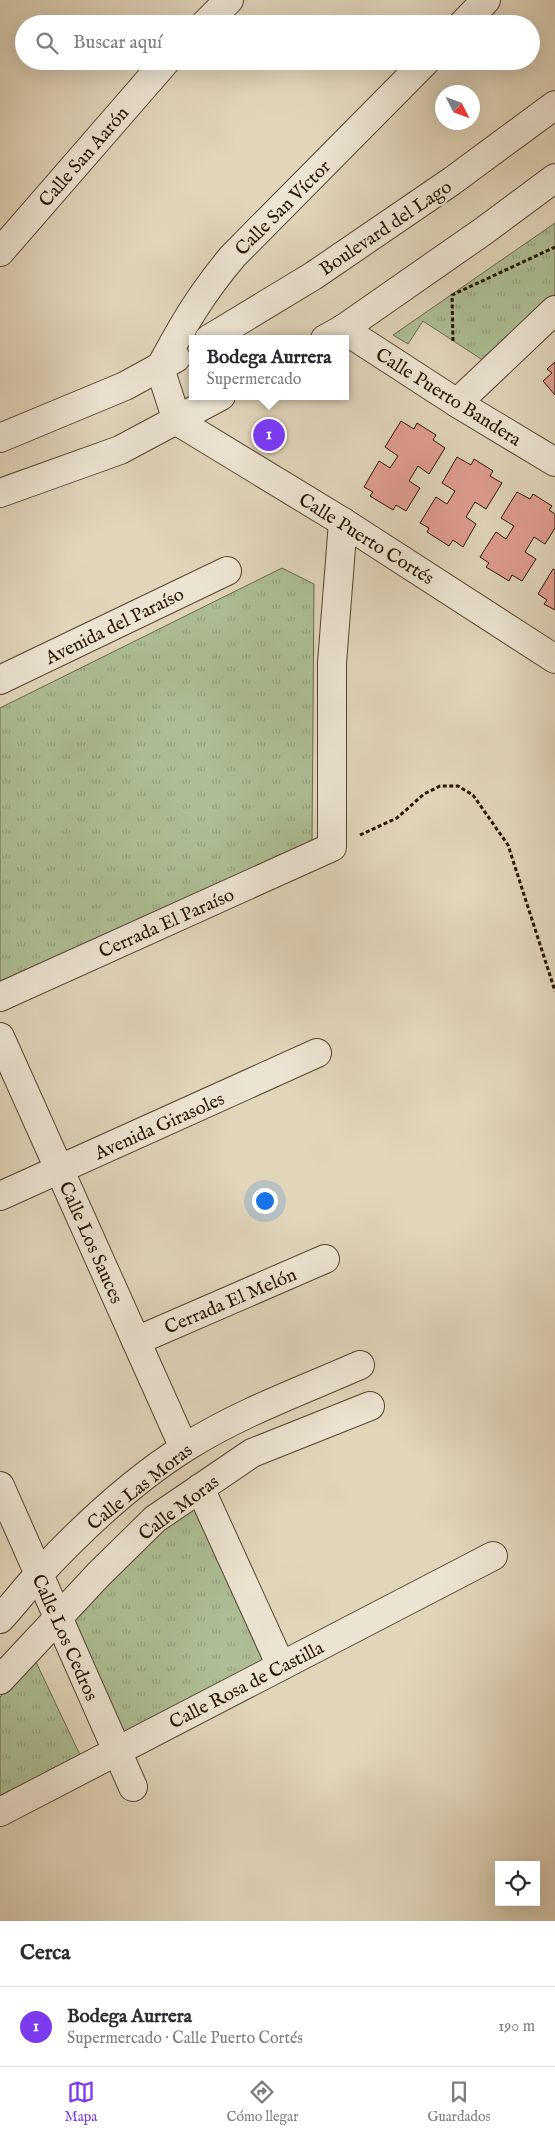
<!DOCTYPE html>
<html lang="es">
<head>
<meta charset="utf-8">
<style>
  :root { --surface:#fff; --page:#f2f2f3; --text:#2b2b33; --muted:#7c7c81; --line:#e1e1e2; --accent:#7c3aed }
  body { margin:0; font-family:"IM FELL English",serif; background:var(--page); color:var(--text) }
  .controls { position:absolute; right:15px; bottom:15px; display:grid; overflow:hidden; border-radius:0px; box-shadow:0 5px 20px #0002 }
  .controls button { width:45px; height:45px; display:grid; place-items:center; padding:0; border:0; border-bottom:1px solid var(--line); background:var(--surface); color:var(--text); font:25px sans-serif }
  .compass { position:absolute; left:435px; top:85px; width:45px; height:45px; border-radius:50%; background:var(--surface); box-shadow:0 5px 20px #0002; rotate:132deg }
  .you { position:absolute; left:264px; top:1200px; width:18px; height:18px; margin:-12px; border:4px solid #fff; border-radius:50%; background:#1a73e8; box-shadow:0 0 0 8px #1a73e833 }
  .badge { display:grid; place-items:center; width:32px; height:32px; border-radius:50%; background:var(--accent); color:#fff; font-size:16px; font-weight:700 }
  .pin { position:absolute; translate:-50% -50%; border:2px solid #fff; box-shadow:0 1px 5px #0006 }
  .popup { position:absolute; left:189px; top:335px; width:160px; height:65px; box-sizing:border-box; display:grid; place-content:center; border-radius:0px; background:var(--surface); filter:drop-shadow(0 1px 4px #0005); font-size:16px; white-space:nowrap; color:var(--muted) }
  .popup b { font-size:19px; color:var(--text) }
  .popup::after { content:''; position:absolute; left:50%; top:100%; margin-left:-10px; border:10px solid transparent; border-top-color:var(--surface) }
  .list { margin:0; padding:0; list-style:none }
  h2 { display:flex; justify-content:space-between; align-items:center; height:65px; margin:0; padding:0 20px; font-size:21px }
  h2 small { font-size:16px; font-weight:400; color:var(--muted) }
  .list li { display:grid; grid-template-columns:32px 1fr auto; gap:15px; align-items:center; box-sizing:border-box; height:80px; padding:0 20px; border-top:1px solid var(--line) }
  .list b { display:block; font-size:19px; white-space:nowrap }
  .list p { margin:0; font-size:16px; white-space:nowrap; color:var(--muted) }
  .list em { font-size:16px; font-style:normal; color:var(--muted) }
  .icon { flex:none; width:28px; height:28px; fill:none; stroke:currentColor; stroke-width:2; stroke-linecap:round; stroke-linejoin:round }
  .map { position:relative; flex:none; width:555px; height:1921px; overflow:hidden }
  .search { position:absolute; background:var(--surface); box-shadow:0 5px 20px #0002; left:15px; right:15px; top:15px; height:55px; display:flex; align-items:center; gap:12px; box-sizing:border-box; padding:0 18px; border-radius:28px; color:var(--muted); font-size:19px }
  .sheet { height:145px; background:var(--surface) }
  nav { display:flex; justify-content:space-around; align-items:center; box-sizing:border-box; height:70px; border-top:1px solid var(--line); background:var(--surface); font-size:14px; color:var(--muted) }
  nav a { display:grid; justify-items:center; gap:2px }
  nav .on { color:var(--accent) }
  .map>svg:first-child { display:block }
  .grass { fill:url(#grass-tufts); stroke:#6c6a4b }
  .building { fill:#e09d8f; stroke:#2a1502 }
  .lines { fill:none; stroke-linecap:round; stroke-linejoin:round }
  .minor-casing { stroke:#584530; stroke-width:30 }
  .path { stroke:#2a1502; stroke-width:3; stroke-dasharray:4 2.5; stroke-linecap:butt }
  .minor { stroke:#ece4d2; stroke-width:28 }
  .labels { text-anchor:middle; stroke-width:4.5; stroke-linejoin:round; paint-order:stroke }
  .street-label { font-size:19px; fill:#2a1502; stroke:#ece4d2 }
</style>
</head>
<body>
<div class="map">
<svg width="555" height="1921" viewBox="0 0 555 1921">
  <defs>
    <pattern id="grass-tufts" width="24" height="20" patternUnits="userSpaceOnUse" patternTransform="scale(1.25)"><rect width="24" height="20" fill="#adbe94"/><path d="M3 7l-1-3M5 7V3M7 7l1-3M15 17l-1-3M17 17v-4M19 17l1-3" fill="none" stroke="#95a27e"/></pattern>
  </defs>
  <rect width="100%" height="100%" fill="#e1d5ba"/>
  <filter id="stains"><feTurbulence type="fractalNoise" baseFrequency=".004" numOctaves="4"/><feColorMatrix values="0 0 0 0 .2 0 0 0 0 .09 0 0 0 0 .02 0 0 0 .5 -.17"/></filter>
  <radialGradient id="worn" r=".72"><stop offset=".6" stop-color="#630" stop-opacity="0"/><stop offset="1" stop-color="#630" stop-opacity=".3"/></radialGradient>
  <g class="grass">
    <path d="M 555,223 L 555,294 L 484,361 L 423,321 L 408,344 L 393,335 Z"/>
    <path d="M 282,568 L 314,584 L 312,842 L 0,983 L 0,708 Z"/>
    <path d="M 198,1502 L 273,1663 L 121,1738 L 68,1624 L 149,1539 Z"/>
    <path d="M 35,1660 L 80,1755 L 0,1799 L 0,1697 Z"/>
  </g>
  <g class="building">
    <path d="M 555,362 L 555,395 L 543,381 L 552,373 L 547,369 Z"/>
    <path d="M 401,421 L 414,429 L 417,423 L 436,435 L 433,440 L 445,448 L 429,474 L 418,466 L 409,481 L 420,488 L 406,511 L 396,505 L 393,510 L 370,496 L 373,492 L 364,487 L 379,461 L 390,468 L 398,456 L 385,447 Z"/>
    <path d="M 457,457 L 471,465 L 474,459 L 493,471 L 490,476 L 502,483 L 486,509 L 475,502 L 466,517 L 476,524 L 463,547 L 453,540 L 449,546 L 427,532 L 429,528 L 420,523 L 436,497 L 447,504 L 455,491 L 442,483 Z"/>
    <path d="M 517,492 L 530,499 L 533,494 L 552,506 L 549,510 L 555,514 L 555,528 L 545,544 L 534,537 L 525,552 L 536,559 L 522,581 L 512,575 L 509,581 L 486,567 L 489,563 L 480,557 L 496,532 L 506,539 L 514,526 L 501,518 Z"/>
    <path d="M 553,569 L 555,570 L 555,610 L 544,604 L 547,600 L 538,594 Z"/>
  </g>
  <g class="lines">
    <defs>
      <g id="minor">
        <path d="M 205,24 L 229,0"/>
        <path d="M 463,24 L 486,0"/>
        <path d="M 426,61 L 233,256 C 201,294 183,325 160,368 L 177,421 L 343,522 L 555,659"/>
        <path d="M 0,252 L 166,61"/>
        <path d="M 343,329 L 457,403 L 555,462"/>
        <path d="M 209,339 L 313,276 L 452,181 L 555,105"/>
        <path d="M 325,339 L 343,329 L 485,230 L 555,178"/>
        <path d="M 457,403 L 555,310"/>
        <path d="M 0,438 L 125,386 L 176,358"/>
        <path d="M 0,493 L 120,450 L 221,396"/>
        <path d="M 0,680 L 227,571"/>
        <path d="M 0,997 L 332,847 L 332,663 L 343,522"/>
        <path d="M 0,1037 L 184,1448"/>
        <path d="M 0,1196 L 317,1053"/>
        <path d="M 136,1341 L 325,1259"/>
        <path d="M 0,1486 L 133,1787"/>
        <path d="M 200,1488 L 281,1666"/>
        <path d="M 0,1619 C 14,1604 26,1588 40,1573 C 83,1527 132,1481 186,1447 C 240,1413 301,1391 360,1365"/>
        <path d="M 0,1680 L 99,1574 L 155,1519 L 252,1453 L 370,1406"/>
        <path d="M 0,1812 L 493,1556"/>
      </g>
    </defs>
    <use href="#minor" class="minor-casing"/>
    <g class="path">
      <path d="M 453,341 L 452,295 L 555,247"/>
      <path d="M 360,835 L 397,818 L 424,794 L 440,786 L 458,786 L 473,795 L 508,845 L 555,991"/>
    </g>
    <use href="#minor" class="minor"/>
  </g>
  <g class="labels">
    <g class="street-label">
      <text transform="translate(83 156) rotate(-49)" y="7">Calle San Aarón</text>
      <text transform="translate(282 207) rotate(-45)" y="7">Calle San Víctor</text>
      <text transform="translate(385 227) rotate(-34)" y="7">Boulevard del Lago</text>
      <text transform="translate(449 396) rotate(32)" y="7">Calle Puerto Bandera</text>
      <text transform="translate(367 538) rotate(32)" y="7">Calle Puerto Cortés</text>
      <text transform="translate(114 625) rotate(-26)" y="7">Avenida del Paraíso</text>
      <text transform="translate(166 922) rotate(-24)" y="7">Cerrada El Paraíso</text>
      <text transform="translate(159 1125) rotate(-24)" y="7">Avenida Girasoles</text>
      <text transform="translate(92 1242) rotate(66)" y="7">Calle Los Sauces</text>
      <text transform="translate(230 1300) rotate(-23)" y="7">Cerrada El Melón</text>
      <text transform="translate(139 1486) rotate(-38)" y="7">Calle Las Moras</text>
      <text transform="translate(178 1507) rotate(-37)" y="7">Calle Moras</text>
      <text transform="translate(66 1637) rotate(66)" y="7">Calle Los Cedros</text>
      <text transform="translate(246 1684) rotate(-27)" y="7">Calle Rosa de Castilla</text>
    </g>
  </g>
  <rect width="100%" height="100%" filter="url(#stains)"/>
  <rect width="100%" height="100%" fill="url(#worn)"/>
</svg>
<div class="controls">
<button><svg class="icon" aria-label="locate" viewBox="0 0 24 24"><circle cx="12" cy="12" r="6"/><path d="M12 2v4M12 18v4M2 12h4M18 12h4"/></svg></button>
</div>
<svg class="compass" viewBox="-18 -18 36 36"><path d="M0-13l5 13h-10z" fill="#e53935"/><path d="M0 13l5-13h-10z" fill="#7c7c81"/></svg>
<div class="you"></div>
<div class="pin badge" style="left:269px;top:435px">1</div>
<div class="popup"><b>Bodega Aurrera</b>Supermercado</div>
<div class="search"><svg class="icon" aria-label="search" viewBox="0 0 24 24"><circle cx="10" cy="10" r="6"/><path d="M15 15l6 6"/></svg>Buscar aquí</div>
</div>
<section class="sheet">
<h2>Cerca<small></small></h2>
<ul class="list">
<li><span class="badge">1</span><div><b>Bodega Aurrera</b><p>Supermercado · Calle Puerto Cortés</p></div><em>190 m</em></li>
</ul>
</section>
<nav>
<a class="on"><svg class="icon" aria-label="map" viewBox="0 0 24 24"><path d="M3 6l6-2 6 2 6-2v14l-6 2-6-2-6 2zM9 4v14M15 6v14"/></svg>Mapa</a>
<a><svg class="icon" aria-label="directions" viewBox="0 0 24 24"><path d="M12 3l9 9-9 9-9-9zM9 14v-3h6M13 9l2 2-2 2"/></svg>Cómo llegar</a>
<a><svg class="icon" aria-label="saved" viewBox="0 0 24 24"><path d="M7 4h10v16l-5-4-5 4z"/></svg>Guardados</a>
</nav>
</body>
</html>
